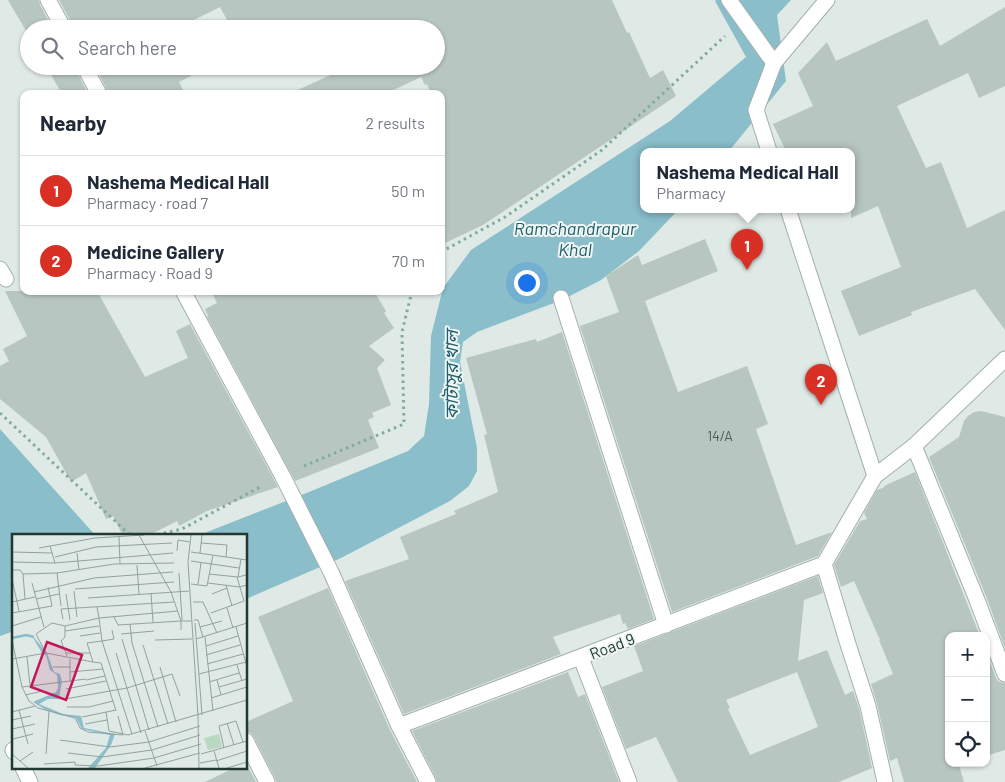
<!DOCTYPE html>
<html lang="en">
<head>
<meta charset="utf-8">
<style>
  :root { --surface:#fff; --page:#f2f2f3; --text:#1f2937; --muted:#747a83; --line:#e0e1e3; --accent:#d93025 }
  body { margin:0; font-family:Barlow,"Noto Sans Bengali",sans-serif; background:var(--page); color:var(--text) }
  .controls { position:absolute; right:15px; bottom:15px; display:grid; overflow:hidden; border-radius:10px; box-shadow:0 1px 4px #0004 }
  .controls button { width:45px; height:45px; display:grid; place-items:center; padding:0; border:0; border-bottom:1px solid var(--line); background:var(--surface); color:var(--text); font:25px sans-serif }
  .you { position:absolute; left:526px; top:282px; width:18px; height:18px; margin:-12px; border:4px solid #fff; border-radius:50%; background:#1a73e8; box-shadow:0 0 0 8px #1a73e833 }
  .badge { display:grid; place-items:center; width:32px; height:32px; border-radius:50%; background:var(--accent); color:#fff; font-size:16px; font-weight:700 }
  .pin { position:absolute; translate:-50% -41px; filter:drop-shadow(0 1px 2px #0008) }
  .pin::after { content:''; position:absolute; top:26px; width:18px; height:15px; background:inherit; clip-path:polygon(0 0,100% 0,50% 100%) }
  .popup { position:absolute; left:640px; top:148px; width:215px; height:65px; box-sizing:border-box; display:grid; place-content:center; border-radius:10px; background:var(--surface); filter:drop-shadow(0 1px 4px #0005); font-size:16px; white-space:nowrap; color:var(--muted) }
  .popup b { font-size:19px; color:var(--text) }
  .popup::after { content:''; position:absolute; left:50%; top:100%; margin-left:-10px; border:10px solid transparent; border-top-color:var(--surface) }
  .list { margin:0; padding:0; list-style:none }
  h2 { display:flex; justify-content:space-between; align-items:center; height:65px; margin:0; padding:0 20px; font-size:21px }
  h2 small { font-size:16px; font-weight:400; color:var(--muted) }
  .list li { display:grid; grid-template-columns:32px 1fr auto; gap:15px; align-items:center; box-sizing:border-box; height:70px; padding:0 20px; border-top:1px solid var(--line) }
  .list b { display:block; font-size:19px; white-space:nowrap }
  .list p { margin:0; font-size:16px; white-space:nowrap; color:var(--muted) }
  .list em { font-size:16px; font-style:normal; color:var(--muted) }
  .icon { flex:none; width:28px; height:28px; fill:none; stroke:currentColor; stroke-width:2; stroke-linecap:round; stroke-linejoin:round }
  .map { position:relative; flex:none; width:1005px; height:782px; overflow:hidden }
  .search { position:absolute; background:var(--surface); box-shadow:0 1px 4px #0004; left:20px; top:20px; width:425px; height:55px; display:flex; align-items:center; gap:12px; box-sizing:border-box; padding:0 18px; border-radius:28px; color:var(--muted); font-size:19px }
  .panel { position:absolute; background:var(--surface); box-shadow:0 1px 4px #0004; left:20px; top:90px; width:425px; height:205px; border-radius:10px }
  .map>svg:first-child { display:block }
  .water { fill:#8abecb }
  .building { fill:#b8c6c1; fill-rule:evenodd }
  .lines { fill:none; stroke-linecap:round; stroke-linejoin:round }
  .minor-casing { stroke:#a2b0ac; stroke-width:17 }
  .path { stroke:#81aba0; stroke-width:3; stroke-dasharray:2.5 4; stroke-linecap:butt }
  .minor { stroke:#fff; stroke-width:15 }
  .labels { text-anchor:middle; stroke-width:4; stroke-linejoin:round; paint-order:stroke }
  .number-label { font-size:14px; fill:#475c56 }
  .street-label { font-size:16px; fill:#213833; stroke:#eff6f3 }
  .water-label { font-size:18px; font-style:italic; fill:#205e6f; stroke:#eff6f3 }
  .inset-river { fill:none; stroke:#8abecb; stroke-width:2.5 }
  .inset-road { fill:none; stroke:#93a29e; stroke-width:1 }
  .view { fill:#c2185b; fill-opacity:0.15; stroke:#c2185b; stroke-width:2.5 }
  .inset-edge { fill:none; stroke:#213833; stroke-width:2.5 }
</style>
</head>
<body>
<div class="map">
<svg width="1005" height="782" viewBox="0 0 1005 782">
  <rect width="100%" height="100%" fill="#dfe9e5"/>
  <g class="water">
    <path d="M 716,0 L 791,0 L 777,15 L 786,81 L 729,151 L 643,151 L 643,209 L 679,209 L 639,251 L 601,280 L 562,300 L 477,332 L 463,342 L 460,362 L 477,448 L 477,471 L 469,486 L 450,501 L 341,558 L 246,599 L 246,536 L 197,536 L 309,492 L 408,451 L 424,436 L 429,404 L 431,336 L 443,288 L 471,250 L 670,121 L 746,57 L 715,1 Z"/>
    <path d="M 0,429 L 96,536 L 14,536 L 14,631 L 0,636 Z"/>
  </g>
  <g class="building">
    <path d="M 8,0 L 39,0 L 40,5 L 53,29 L 29,29 L 29,36 Z"/>
    <path d="M 59,0 L 612,0 L 627,33 L 629,32 L 650,78 L 663,70 L 676,96 L 483,225 L 441,245 L 441,94 L 431,94 L 427,84 L 425,85 L 421,77 L 385,94 L 289,94 L 335,73 L 332,66 L 436,66 L 436,29 L 232,29 L 220,7 L 176,29 L 73,29 L 72,24 Z"/>
    <path d="M 1005,7 L 1005,86 L 979,98 L 968,73 L 897,106 L 926,168 L 941,162 L 967,228 L 1005,210 L 1005,330 L 975,289 L 911,312 L 912,315 L 859,336 L 841,291 L 901,267 L 878,206 L 851,218 L 851,151 L 786,151 L 773,124 L 813,106 L 798,73 L 827,42 L 836,61 L 927,19 L 940,46 Z"/>
    <path d="M 46,66 L 75,66 L 76,70 L 88,94 L 62,94 Z"/>
    <path d="M 95,66 L 186,66 L 191,76 L 179,82 L 185,94 L 108,94 L 107,90 Z"/>
    <path d="M 705,239 L 718,271 L 645,301 L 678,392 L 747,366 L 768,424 L 756,429 L 796,545 L 832,532 L 818,556 L 672,612 L 580,326 L 619,312 L 606,276 L 638,255 L 642,265 Z"/>
    <path d="M 5,291 L 97,291 L 145,377 L 188,358 L 176,331 L 190,324 L 278,487 L 207,511 L 179,526 L 177,521 L 148,536 L 123,536 L 113,516 L 106,519 L 86,473 L 71,482 L 46,437 L 0,399 L 0,366 L 9,361 L 3,349 L 27,336 Z"/>
    <path d="M 211,291 L 374,291 L 386,311 L 384,313 L 394,328 L 369,346 L 385,360 L 377,368 L 391,405 L 372,413 L 374,417 L 368,420 L 379,448 L 295,481 L 207,317 L 208,316 L 205,309 L 217,303 Z"/>
    <path d="M 562,332 L 654,619 L 628,629 L 625,623 L 623,624 L 620,614 L 553,637 L 561,654 L 404,714 L 345,581 L 409,559 L 400,537 L 456,514 L 454,511 L 498,492 L 484,435 L 487,434 L 466,358 L 536,339 L 537,342 Z"/>
    <path d="M 981,411 L 1005,417 L 1005,648 L 986,596 L 929,457 L 959,437 L 964,421 L 968,416 L 974,412 Z"/>
    <path d="M 915,472 L 980,636 L 949,636 L 949,763 L 965,763 L 959,765 L 964,782 L 904,782 L 897,758 L 890,761 L 877,704 L 871,684 L 893,674 L 879,640 L 880,640 L 854,581 L 841,587 L 834,565 L 860,521 L 867,519 L 864,513 L 877,490 L 885,487 L 884,486 Z"/>
    <path d="M 818,576 L 823,593 L 804,600 L 798,661 L 827,650 L 845,695 L 853,691 L 859,708 L 872,768 L 839,782 L 678,782 L 656,737 L 626,749 L 602,687 L 643,671 L 634,646 ZM 797,672 L 818,727 L 750,755 L 728,709 L 730,708 L 726,700 Z"/>
    <path d="M 328,588 L 390,730 L 417,782 L 276,782 L 275,778 L 254,737 L 251,733 L 246,732 L 246,722 L 293,701 L 258,617 Z"/>
    <path d="M 986,651 L 996,678 L 999,682 L 1005,683 L 1005,750 L 986,756 Z"/>
    <path d="M 568,672 L 578,697 L 585,694 L 619,782 L 437,782 L 436,778 L 412,731 Z"/>
    <path d="M 246,763 L 256,782 L 205,782 L 234,768 L 246,768 Z"/>
  </g>
  <g class="lines">
    <defs>
      <g id="minor">
        <path d="M 48,0 L 64,29"/>
        <path d="M 729,0 L 774,63"/>
        <path d="M 84,66 L 99,94"/>
        <path d="M 769,151 L 756,110 L 774,63 L 827,0"/>
        <path d="M 788,209 L 875,476 L 824,564 L 847,641 L 868,706 L 885,782"/>
        <path d="M 0,269 L 6,279"/>
        <path d="M 183,291 L 282,475 L 331,572 L 399,726 L 428,782"/>
        <path d="M 561,298 L 666,625"/>
        <path d="M 914,446 L 977,600 L 1005,674"/>
        <path d="M 875,476 L 914,446 L 1005,359"/>
        <path d="M 581,658 L 629,782"/>
        <path d="M 399,726 L 824,564"/>
        <path d="M 246,741 L 267,782"/>
        <path d="M 13,750 L 14,752"/>
        <path d="M 23,768 L 30,782"/>
      </g>
    </defs>
    <use href="#minor" class="minor-casing"/>
    <g class="path">
      <path d="M 441,252 L 505,217 L 602,150 L 725,36"/>
      <path d="M 0,413 L 131,536"/>
      <path d="M 304,466 L 404,424 L 402,332 L 412,291"/>
      <path d="M 151,536 L 182,529 L 260,487"/>
    </g>
    <use href="#minor" class="minor"/>
  </g>
  <g class="labels">
    <g class="number-label">
      <text x="720" y="441">14/A</text>
    </g>
    <g class="street-label">
      <text transform="translate(612 646) rotate(-21)" y="6">Road 9</text>
    </g>
    <g class="water-label">
      <text x="575" y="235">Ramchandrapur<tspan x="575" dy="21">Khal</tspan></text>
      <text transform="translate(452 375) rotate(-90)" y="6">কাটাসুর খাল</text>
    </g>
  </g>
  <g transform="translate(12 534)">
    <rect width="235" height="235" fill="#dfe9e5"/>
    <path d="M 207,200 L 210,213 L 196,216 L 192,204 Z" fill="#b9d9c3"/>
    <path d="M 19,100 L 35,119 L 42,138 L 48,140 L 50,147 L 47,165 L 36,165 L 27,170 L 51,180 L 69,182 L 72,194 L 103,200 L 99,211 L 83,234 L 76,234 L 94,214 L 98,201 L 70,195 L 64,184 L 48,181 L 34,176 L 21,168 L 44,158 L 46,154 L 45,141 L 38,136 L 34,121 L 31,121 Z" fill="#8abecb"/>
    <path class="inset-river" d="M 0,104 L 14,101 L 22,103"/>
    <path class="inset-road" d="M 127,1 L 159,58 L 169,87 L 179,87M 179,1 L 176,28 L 186,182M 107,2 L 108,30M 189,9 L 215,11 L 214,23M 38,12 L 43,29M 27,14 L 83,4 L 132,1M 165,17 L 166,6 L 178,8M 0,18 L 40,19M 179,18 L 235,26M 65,19 L 67,36M 188,19 L 190,1M 43,23 L 84,13 L 160,9M 179,27 L 227,34M 0,28 L 43,29 L 161,19M 125,31 L 127,60M 0,36 L 8,36 L 11,40 L 13,65M 45,39 L 49,72M 167,39 L 170,86M 11,40 L 45,39 L 102,30 L 162,29M 197,40 L 226,43 L 234,41 L 235,38M 226,43 L 229,25M 0,45 L 7,77M 20,49 L 32,93M 196,49 L 227,53 L 235,51M 179,50 L 195,52 L 201,21M 186,50 L 189,29M 214,51 L 220,72M 63,55 L 162,48M 62,57 L 65,83M 22,58 L 82,44 L 161,38M 139,59 L 141,88M 54,60 L 58,86M 200,60 L 215,54M 76,64 L 177,57M 24,65 L 47,60M 0,68 L 23,63M 181,68 L 191,68 L 205,99M 215,74 L 221,94M 0,79 L 40,72 L 36,53M 199,79 L 232,67 L 225,43M 102,83 L 106,91 L 169,87 L 169,96M 51,85 L 49,75 L 162,68M 182,86 L 186,86 L 191,103M 183,89 L 190,181M 118,90 L 120,109 L 146,193M 0,92 L 29,83M 53,92 L 87,84 L 85,73M 53,92 L 53,103 L 49,107 L 55,122M 188,93 L 210,87M 224,93 L 235,133M 100,96 L 102,105 L 90,107 L 120,200M 53,97 L 87,92M 109,100 L 142,97M 68,102 L 88,99M 193,103 L 201,177M 110,105 L 137,196M 184,105 L 235,89M 0,106 L 10,153 L 17,167 L 26,174 L 63,184 L 68,194 L 76,198 L 111,201M 143,106 L 180,105M 131,111 L 156,190M 194,112 L 226,102M 34,119 L 24,100 L 40,89 L 53,92M 54,119 L 78,119M 104,119 L 129,199M 194,121 L 228,111M 15,123 L 18,151M 0,125 L 34,119 L 81,128 L 75,109 L 90,107 L 87,84 L 166,77M 58,125 L 58,147M 81,128 L 89,129 L 104,177M 195,130 L 231,120M 225,131 L 230,147M 41,133 L 58,133M 148,133 L 164,188M 58,138 L 91,135M 187,140 L 234,128M 74,146 L 93,142M 205,146 L 209,161M 197,148 L 227,139M 10,153 L 74,145M 207,153 L 235,145M 54,155 L 94,147M 13,161 L 31,157M 199,164 L 235,153M 53,165 L 115,154 L 160,140 L 168,162M 55,173 L 77,173 L 101,167M 7,176 L 16,210M 0,178 L 23,172M 94,178 L 97,197 L 116,201 L 235,166M 106,182 L 111,201M 186,182 L 187,234M 70,183 L 104,176M 0,186 L 19,182M 215,189 L 222,211M 73,190 L 95,186M 0,195 L 23,190M 133,197 L 145,232M 1,205 L 21,200M 48,206 L 98,213 L 137,208 L 188,192M 212,214 L 207,192 L 224,187 L 231,208M 202,217 L 207,234M 56,219 L 90,223 L 140,216 L 188,201M 0,220 L 16,234M 34,220 L 37,177M 189,220 L 235,207M 8,227 L 21,218M 204,227 L 235,217M 188,229 L 204,226M 32,230 L 63,228 L 63,231 L 86,232 L 142,224 L 189,210M 133,234 L 188,219M 215,234 L 235,228"/>
    <path class="view" d="M 35,108 L 70,121 L 54,166 L 19,153 Z"/>
    <rect width="235" height="235" class="inset-edge"/>
  </g>
</svg>
<div class="controls">
<button>+</button>
<button>−</button>
<button><svg class="icon" aria-label="locate" viewBox="0 0 24 24"><circle cx="12" cy="12" r="6"/><path d="M12 2v4M12 18v4M2 12h4M18 12h4"/></svg></button>
</div>
<div class="you"></div>
<div class="pin badge" style="left:747px;top:270px">1</div>
<div class="popup"><b>Nashema Medical Hall</b>Pharmacy</div>
<div class="pin badge" style="left:821px;top:405px">2</div>
<div class="search"><svg class="icon" aria-label="search" viewBox="0 0 24 24"><circle cx="10" cy="10" r="6"/><path d="M15 15l6 6"/></svg>Search here</div>
<section class="panel">
<h2>Nearby<small>2 results</small></h2>
<ul class="list">
<li><span class="badge">1</span><div><b>Nashema Medical Hall</b><p>Pharmacy · road 7</p></div><em>50 m</em></li>
<li><span class="badge">2</span><div><b>Medicine Gallery</b><p>Pharmacy · Road 9</p></div><em>70 m</em></li>
</ul>
</section>
</div>
</body>
</html>
